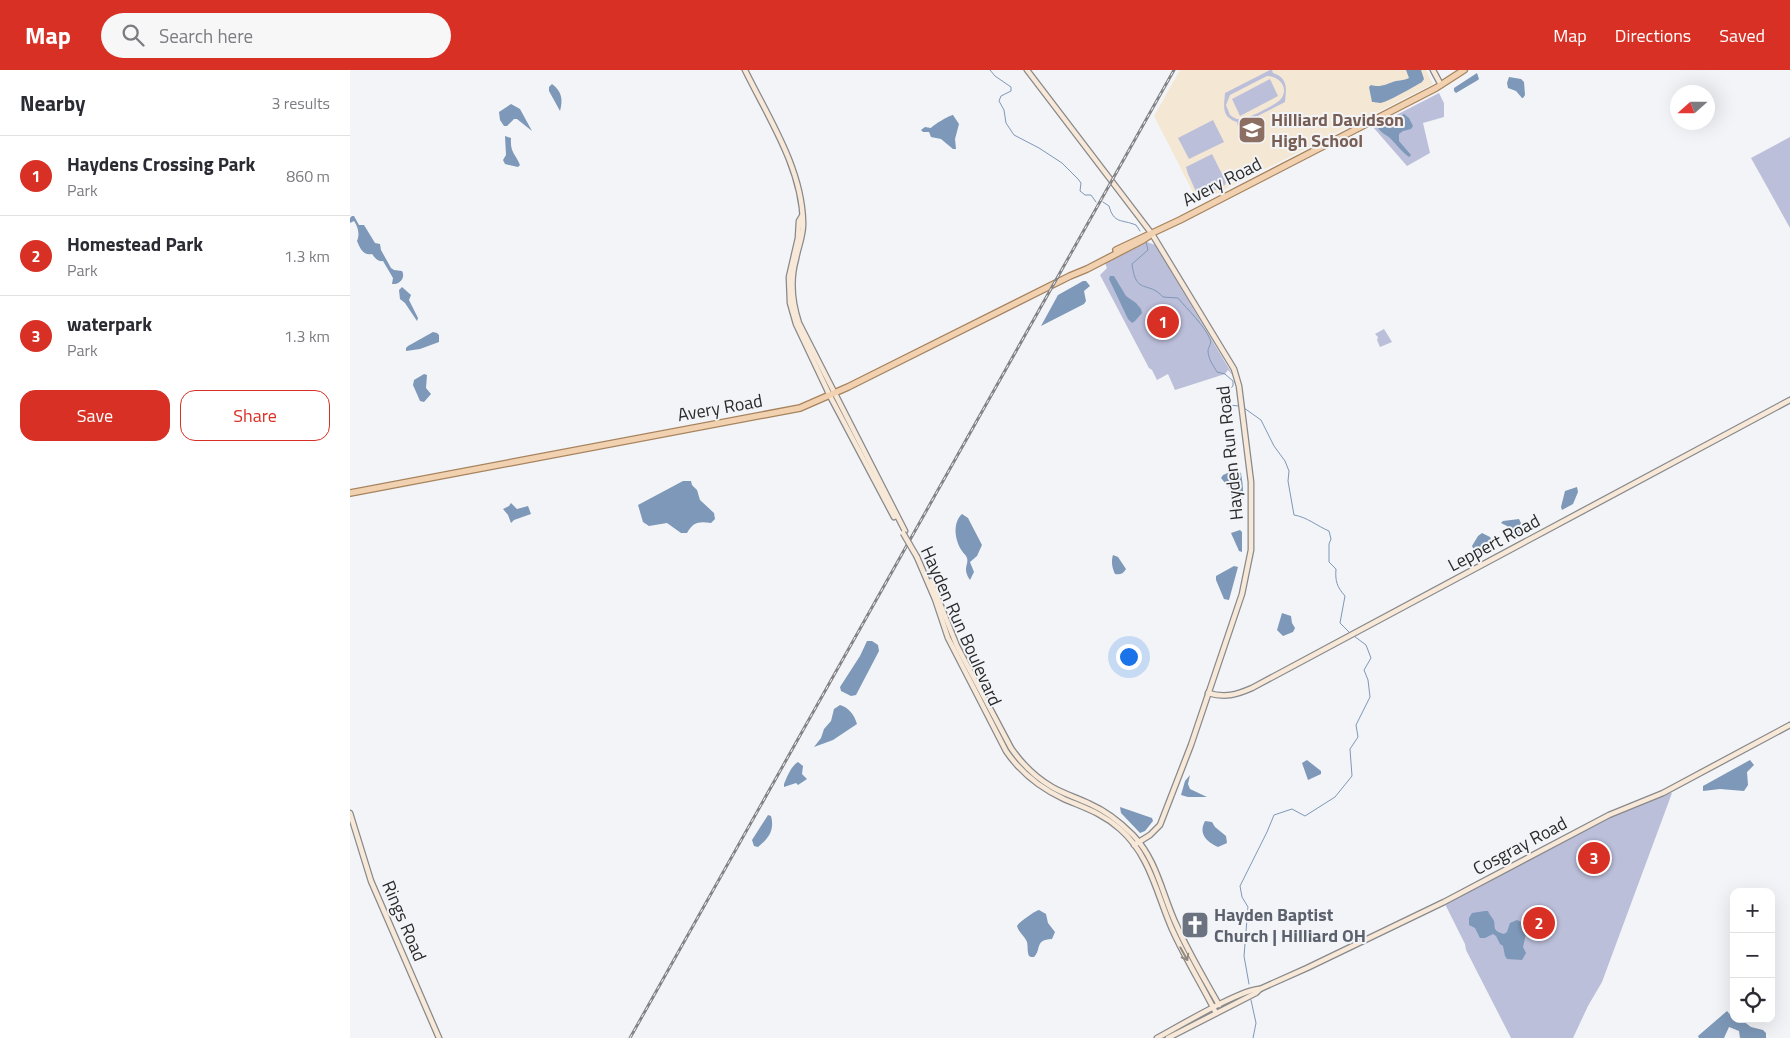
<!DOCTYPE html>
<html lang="en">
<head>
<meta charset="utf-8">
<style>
  :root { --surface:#fff; --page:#f7f7f7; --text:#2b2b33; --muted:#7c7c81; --line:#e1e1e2; --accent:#d93025 }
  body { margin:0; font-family:"Titillium Web",sans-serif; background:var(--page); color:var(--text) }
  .controls { position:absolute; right:15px; bottom:15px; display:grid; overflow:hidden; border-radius:10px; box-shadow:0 5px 20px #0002 }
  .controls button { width:45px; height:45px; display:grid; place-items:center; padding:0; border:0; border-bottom:1px solid var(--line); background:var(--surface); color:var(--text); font:25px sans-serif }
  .compass { position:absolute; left:1320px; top:15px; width:45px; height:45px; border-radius:50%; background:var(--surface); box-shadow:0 5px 20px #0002; rotate:249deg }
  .you { position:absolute; left:778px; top:586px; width:18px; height:18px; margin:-12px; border:4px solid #fff; border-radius:50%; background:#1a73e8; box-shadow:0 0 0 8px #1a73e833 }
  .badge { display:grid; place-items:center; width:32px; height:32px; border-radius:50%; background:var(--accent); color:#fff; font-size:16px; font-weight:700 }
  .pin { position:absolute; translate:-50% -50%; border:2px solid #fff; box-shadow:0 1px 5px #0006 }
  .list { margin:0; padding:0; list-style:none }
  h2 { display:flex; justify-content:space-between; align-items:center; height:65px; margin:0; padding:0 20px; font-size:21px }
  h2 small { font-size:16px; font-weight:400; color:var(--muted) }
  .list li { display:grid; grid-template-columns:32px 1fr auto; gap:15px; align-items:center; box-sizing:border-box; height:80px; padding:0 20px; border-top:1px solid var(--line) }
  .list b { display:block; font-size:19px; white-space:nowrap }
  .list p { margin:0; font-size:16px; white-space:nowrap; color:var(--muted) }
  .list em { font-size:16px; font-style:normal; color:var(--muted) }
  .actions { display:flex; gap:10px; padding:15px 20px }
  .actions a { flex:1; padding:11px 0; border:1px solid var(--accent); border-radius:15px; text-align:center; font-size:18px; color:var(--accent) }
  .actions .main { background:var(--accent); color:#fff }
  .icon { flex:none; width:28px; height:28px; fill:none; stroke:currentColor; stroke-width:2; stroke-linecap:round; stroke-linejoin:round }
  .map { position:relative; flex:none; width:1440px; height:968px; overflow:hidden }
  header { display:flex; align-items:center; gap:30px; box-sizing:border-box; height:70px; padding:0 25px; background:var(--accent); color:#fff }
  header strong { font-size:24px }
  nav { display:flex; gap:28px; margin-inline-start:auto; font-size:18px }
  .search { width:350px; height:45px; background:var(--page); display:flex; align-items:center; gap:12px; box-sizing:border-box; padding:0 18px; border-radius:28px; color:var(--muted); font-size:19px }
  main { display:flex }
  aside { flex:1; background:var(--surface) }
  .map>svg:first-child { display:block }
  .education { fill:#f4e8d4 }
  .green { fill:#bcbfda; fill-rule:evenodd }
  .water { fill:#7d98b8 }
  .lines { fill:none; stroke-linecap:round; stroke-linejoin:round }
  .stream { stroke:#7d98b8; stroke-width:1 }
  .secondary-casing { stroke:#88898c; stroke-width:7 }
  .primary-casing { stroke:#a6835e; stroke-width:8 }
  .secondary { stroke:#f8e8d7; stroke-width:4.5 }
  .primary { stroke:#f1d1af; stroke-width:5.5 }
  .rail-casing { stroke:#838385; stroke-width:3 }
  .rail { stroke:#f3f4f7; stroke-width:1; stroke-dasharray:4; stroke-linecap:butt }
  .secondary-bridge-casing { stroke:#88898c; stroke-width:7; stroke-linecap:butt }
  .secondary-bridge { stroke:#f8e8d7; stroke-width:4.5 }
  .oneway { stroke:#928a82 }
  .labels { text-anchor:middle; stroke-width:4; stroke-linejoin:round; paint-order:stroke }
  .education-label { font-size:18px; font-weight:bold; fill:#785e54; stroke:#f3f4f7; text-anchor:start }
  .street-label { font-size:18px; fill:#2b2b2c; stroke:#f3f4f7 }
  .worship-label { font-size:18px; font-weight:bold; fill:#5b616d; stroke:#f3f4f7; text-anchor:start }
</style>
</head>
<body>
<header>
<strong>Map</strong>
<div class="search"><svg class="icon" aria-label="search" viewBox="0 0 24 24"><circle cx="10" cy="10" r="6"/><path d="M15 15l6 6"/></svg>Search here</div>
<nav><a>Map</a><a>Directions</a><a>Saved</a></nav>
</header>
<main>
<aside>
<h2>Nearby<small>3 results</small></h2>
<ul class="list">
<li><span class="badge">1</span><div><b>Haydens Crossing Park</b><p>Park</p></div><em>860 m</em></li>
<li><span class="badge">2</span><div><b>Homestead Park</b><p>Park</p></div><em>1.3 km</em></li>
<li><span class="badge">3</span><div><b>waterpark</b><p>Park</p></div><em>1.3 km</em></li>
</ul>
<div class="actions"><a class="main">Save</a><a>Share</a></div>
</aside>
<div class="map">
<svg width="1440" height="968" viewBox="0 0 1440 968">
  <rect width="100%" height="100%" fill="#f3f4f7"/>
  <path class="education" d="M 830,0 L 1076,0 L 1083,14 L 868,123 L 847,130 L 804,46 Z"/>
  <g class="green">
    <path d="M 920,0 L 922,0 L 923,3 C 939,8 936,20 935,32 L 888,56 L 887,52 C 871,47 874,36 875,23 ZM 917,6 C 930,6 940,19 930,30 C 925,35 898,49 891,49 C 887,50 884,48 880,45 L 876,35 L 880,25 Z"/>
    <path d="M 920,9 L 928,26 L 890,46 L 882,29 Z"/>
    <path d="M 1089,23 L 1094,33 L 1094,47 L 1073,53 L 1080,83 L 1057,96 L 1023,57 Z"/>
    <path d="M 863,50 L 874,72 L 839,89 L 828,68 Z"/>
    <path d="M 1440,67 L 1440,158 L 1401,88 Z"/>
    <path d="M 862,84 L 876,112 L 875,115 L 854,126 L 848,126 L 838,104 L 836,97 Z"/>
    <path d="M 797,172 L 805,175 L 884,307 L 878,300 L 875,304 L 825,320 L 818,304 L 807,310 L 802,300 L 799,298 L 750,205 L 757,198 L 755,193 Z"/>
    <path d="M 1034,259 L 1042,272 L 1030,277 L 1027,270 L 1028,267 L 1025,264 Z"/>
    <path d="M 1322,723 L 1252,912 L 1238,936 L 1223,968 L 1161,968 L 1116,880 L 1115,874 L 1094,832 L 1259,745 L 1313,724 Z"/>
  </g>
  <g class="water">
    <path d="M 1056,0 L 1071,0 L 1074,9 L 1072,12 C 1065,16 1036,33 1030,33 C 1029,33 1023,32 1022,32 L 1019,17 L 1021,15 C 1031,18 1036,14 1046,11 C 1051,10 1055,10 1059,8 Z"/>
    <path d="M 1127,3 L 1129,9 L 1128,10 L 1106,23 L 1104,21 L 1104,18 Z"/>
    <path d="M 1159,7 L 1171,9 L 1174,12 L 1175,25 L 1173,28 L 1172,28 L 1166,21 L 1158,18 L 1157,13 Z"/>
    <path d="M 202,14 C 212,21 213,30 210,41 L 199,21 L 199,17 Z"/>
    <path d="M 161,34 L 170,39 L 182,61 L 167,49 L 164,49 L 157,56 L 154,56 L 150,50 L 149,42 Z"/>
    <path d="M 1054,44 L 1059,48 L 1063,56 L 1061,59 L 1053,61 L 1049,64 L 1049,71 L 1061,85 L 1059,87 C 1052,82 1047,75 1041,69 C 1036,64 1032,64 1028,58 Z"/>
    <path d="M 603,45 L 609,54 L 605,69 L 606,79 L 603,79 L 591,69 L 581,67 L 579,62 L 573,62 L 571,60 L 575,57 L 581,58 C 583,55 600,45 603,45 Z"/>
    <path d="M 155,66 L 161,68 C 160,83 165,83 170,95 L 168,97 L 155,94 L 153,90 L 156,85 Z"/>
    <path d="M 2,146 L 4,146 L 9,155 L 14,155 L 25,173 L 30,174 L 31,180 L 41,198 L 44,200 L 52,201 C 56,208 49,215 42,214 L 43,208 L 33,191 C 28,192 25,188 22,184 C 13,186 10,178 7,171 C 10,164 8,157 4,151 L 0,153 L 0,148 Z"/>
    <path d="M 760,206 L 764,206 L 776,226 L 786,233 L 791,239 L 792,243 L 785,251 L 782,253 L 778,249 L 759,209 Z"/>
    <path d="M 733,211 L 736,211 L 740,216 L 734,221 L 736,231 L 734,234 L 691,256 L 708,225 Z"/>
    <path d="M 52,217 L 61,225 L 59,230 L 68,248 L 67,251 L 55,233 L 50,229 L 49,220 Z"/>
    <path d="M 83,262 L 87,263 L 89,265 L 89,272 L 70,279 L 56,281 L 56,278 L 58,276 Z"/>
    <path d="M 74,304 L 77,305 L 76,318 L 81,324 L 74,332 L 70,331 L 63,315 L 64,310 Z"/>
    <path d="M 885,400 L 891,403 C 893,416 895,426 889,437 L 883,433 L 880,419 L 871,408 L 873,405 Z"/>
    <path d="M 333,411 L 341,411 L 342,415 L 347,420 L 350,430 L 364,443 L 365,449 L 361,453 C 349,451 343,452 337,463 L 331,463 L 317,453 L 299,456 L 293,452 L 288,435 Z"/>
    <path d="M 1227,417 L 1228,422 L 1223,434 L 1212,440 L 1211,437 L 1215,421 Z"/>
    <path d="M 161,433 L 167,439 L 178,436 L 181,444 L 164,450 L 161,453 L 158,445 L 153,439 L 159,436 Z"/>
    <path d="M 612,444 L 618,448 L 632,475 L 627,486 L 620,492 L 624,502 L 620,510 C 612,498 619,495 617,488 C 616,485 614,484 612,481 C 605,471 602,453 612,444 Z"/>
    <path d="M 1169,449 L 1175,461 L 1165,465 L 1161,463 L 1157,456 L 1151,453 L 1153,451 Z"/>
    <path d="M 890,460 L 892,462 L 892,482 L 889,481 L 881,463 Z"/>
    <path d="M 1132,463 L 1140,467 L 1144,475 L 1127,486 L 1122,476 L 1128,466 Z"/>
    <path d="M 763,485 L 768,487 L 776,499 C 773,504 770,505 765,504 C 762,498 761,491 763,485 Z"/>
    <path d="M 884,496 L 888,497 L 879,530 L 874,529 L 866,510 L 866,506 Z"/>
    <path d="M 932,543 L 941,546 L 942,553 L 945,558 L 943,562 L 933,566 L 927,560 Z"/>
    <path d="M 517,571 L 522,571 L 528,575 L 529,581 L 506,625 L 501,626 L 491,621 L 490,617 L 510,586 Z"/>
    <path d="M 490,635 C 499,638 504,644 507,654 L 483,670 L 464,677 L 471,668 L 474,659 L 481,651 L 484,639 Z"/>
    <path d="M 957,690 L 971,701 L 971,704 L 958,710 L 952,693 Z"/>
    <path d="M 1400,690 L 1404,695 L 1397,702 L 1398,715 L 1394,721 L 1370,719 L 1353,721 L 1353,716 Z"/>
    <path d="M 448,692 L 453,696 L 452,704 L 457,709 L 448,715 L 446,713 L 434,717 L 434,714 C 437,707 441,696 448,692 Z"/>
    <path d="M 840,705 L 838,714 L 840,719 L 857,727 L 838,727 L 831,725 L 835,711 Z"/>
    <path d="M 770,737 L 802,748 L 803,751 L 795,761 L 790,763 L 771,743 Z"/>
    <path d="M 418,745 L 421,746 C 425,760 418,769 408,777 L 404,776 L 402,770 Z"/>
    <path d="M 855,751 L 862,752 L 865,757 L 876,766 L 877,773 L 868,777 C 857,772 848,764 855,751 Z"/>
    <path d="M 689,840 L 696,844 L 698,853 L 705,862 L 702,869 C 684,870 692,879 684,887 L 681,887 L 679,886 C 677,881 678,876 677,872 C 674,865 669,863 667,856 C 669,852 685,841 689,840 Z"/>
    <path d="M 1135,841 L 1138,841 C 1139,844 1141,846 1143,849 C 1147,856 1140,860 1154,864 L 1157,862 L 1160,853 L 1167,850 L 1171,852 L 1176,864 L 1173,877 L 1176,883 L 1172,890 L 1157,889 L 1155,886 L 1153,876 L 1150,874 L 1146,866 L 1143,864 L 1135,868 L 1130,868 L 1125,858 L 1119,855 L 1119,848 L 1122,843 Z"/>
    <path d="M 1377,941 L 1384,949 L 1393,951 L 1401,957 L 1413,960 L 1416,963 L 1416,968 L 1390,968 L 1389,961 L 1379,957 L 1374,968 L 1349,968 L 1348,966 Z"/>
  </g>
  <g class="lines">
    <g class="stream">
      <path d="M 640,0 L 645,6 L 661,17 L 661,21 L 651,26 L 649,31 L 654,40 L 656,53 L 664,65 L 689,78 L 712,93 L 728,109 L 731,113 L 730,121 L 735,125 L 741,125 L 746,132"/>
      <path d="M 753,132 L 759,136 C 764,154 771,149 786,155 L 790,161"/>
      <path d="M 796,172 L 798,180 L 782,194 C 786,226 798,210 813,227 L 828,228 C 837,239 855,256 860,269 C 862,273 859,276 858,280 C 858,289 863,295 867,302 L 875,304 L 883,311 L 883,316 L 873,325 L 878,335 L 889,336"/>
      <path d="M 894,338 L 911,350 L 924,376 L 935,391 L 939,401 L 938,411 L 944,445 C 957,447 967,456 979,461 L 981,469 L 979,474 L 979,492 L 986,499 C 985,511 987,517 995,526 L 990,553 L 1000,563"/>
      <path d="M 899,914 L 894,886 L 898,837 L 892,827 L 890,816 L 917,762 L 924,745 L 942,739 L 955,746 L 985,727 L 1002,706 L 1000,679 L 1008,667 L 1006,655 L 1020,627 L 1018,610 L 1014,600 L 1021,588 L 1016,575 L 1004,566"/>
      <path d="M 901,930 L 906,953 L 903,968"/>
    </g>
    <defs>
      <g id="secondary">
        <path d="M 395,0 C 418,47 452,98 453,152 C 454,164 448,177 446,189 C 440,210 442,232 449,253 L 555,461"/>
        <path d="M 677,0 L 802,164 L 884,299 L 889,316 L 901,412 L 901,480 L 892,524 L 841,675 L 810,755 L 800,765 L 784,775"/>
        <path d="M 1083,0 L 1091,15"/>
        <path d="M 452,146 L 449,151 L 448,168 L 439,207 L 440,233 L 446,254 L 480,326 L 544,447"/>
        <path d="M 567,487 L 585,529 L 598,568 L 656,681 C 671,703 690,718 714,729 C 735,738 752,743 770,759 C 800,785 807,825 822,859 C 835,888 852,915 866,943"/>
        <path d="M 581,511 L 607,576 L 661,678 C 672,694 685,707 702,717 C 714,724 728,728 740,734 C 756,741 771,753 783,765 C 807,790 812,824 826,854 C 838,882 854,908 869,935"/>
        <path d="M 858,623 C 875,628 886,625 902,618 L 1440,330"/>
        <path d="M 0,743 L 21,811 L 89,968"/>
        <path d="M 807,968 C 826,958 893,918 910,919"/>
        <path d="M 818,968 L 906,923 L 910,919 L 957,898 L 1094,832 L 1259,745 L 1313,723 L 1440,655"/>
      </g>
      <g id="primary">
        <path d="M 766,180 L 830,150 L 1086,18 L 1114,0"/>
        <path d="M 0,423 L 450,338 L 498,317 L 720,206 L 737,199 L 793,170 L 802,164"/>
      </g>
    </defs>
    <use href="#secondary" class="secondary-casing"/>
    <use href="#primary" class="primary-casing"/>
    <use href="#secondary" class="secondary"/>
    <use href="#primary" class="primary"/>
    <defs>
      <path id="rail" d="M 280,968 L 824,0"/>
    </defs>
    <use href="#rail" class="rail-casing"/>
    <use href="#rail" class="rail"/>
    <defs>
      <path id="secondary-bridge" d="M 553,463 L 567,487"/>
    </defs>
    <use href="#secondary-bridge" class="secondary-bridge-casing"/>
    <use href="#secondary-bridge" class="secondary-bridge"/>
  </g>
  <defs><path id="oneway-shaft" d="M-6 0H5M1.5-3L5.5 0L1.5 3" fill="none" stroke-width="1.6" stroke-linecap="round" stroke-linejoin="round" transform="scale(1.25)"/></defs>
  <use class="oneway" href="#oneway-shaft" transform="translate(834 884) rotate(61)"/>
  <defs>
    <symbol id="school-square" viewBox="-11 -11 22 22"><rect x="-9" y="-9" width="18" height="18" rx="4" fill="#8d6e63" stroke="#f3f4f7"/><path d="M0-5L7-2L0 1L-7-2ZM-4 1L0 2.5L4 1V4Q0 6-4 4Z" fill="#fff"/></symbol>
    <symbol id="church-square" viewBox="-11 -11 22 22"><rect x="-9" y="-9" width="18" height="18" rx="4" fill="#6b7280" stroke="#f3f4f7"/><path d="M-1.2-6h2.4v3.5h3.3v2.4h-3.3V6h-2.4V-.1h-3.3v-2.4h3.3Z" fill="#fff"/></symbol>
  </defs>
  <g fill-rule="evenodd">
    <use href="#school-square" x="886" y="44" width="32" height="32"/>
    <use href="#church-square" x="829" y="839" width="32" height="32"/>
  </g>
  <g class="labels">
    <g class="education-label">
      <text x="921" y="56">Hilliard Davidson<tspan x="921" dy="21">High School</tspan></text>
    </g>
    <g class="street-label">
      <text transform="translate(872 112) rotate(-27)" y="6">Avery Road</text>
      <text transform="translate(370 338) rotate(-10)" y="6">Avery Road</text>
      <text transform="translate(880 383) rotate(-96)" y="6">Hayden Run Road</text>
      <text transform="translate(1144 473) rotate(-28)" y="6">Leppert Road</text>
      <text transform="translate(611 556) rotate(66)" y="6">Hayden Run Boulevard</text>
      <text transform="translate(1170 776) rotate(-28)" y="6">Cosgray Road</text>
      <text transform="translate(54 851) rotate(67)" y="6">Rings Road</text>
    </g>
    <g class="worship-label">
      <text x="864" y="851">Hayden Baptist<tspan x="864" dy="21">Church | Hilliard OH</tspan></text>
    </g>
  </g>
</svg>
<div class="controls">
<button>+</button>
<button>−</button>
<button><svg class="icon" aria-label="locate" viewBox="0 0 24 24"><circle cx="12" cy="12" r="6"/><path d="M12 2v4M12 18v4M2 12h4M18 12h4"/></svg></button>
</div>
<svg class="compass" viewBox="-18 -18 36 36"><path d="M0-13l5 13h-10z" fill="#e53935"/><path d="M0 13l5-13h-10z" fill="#7c7c81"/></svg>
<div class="you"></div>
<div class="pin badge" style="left:813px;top:252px">1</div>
<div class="pin badge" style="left:1189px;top:853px">2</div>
<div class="pin badge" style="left:1244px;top:788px">3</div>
</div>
</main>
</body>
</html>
